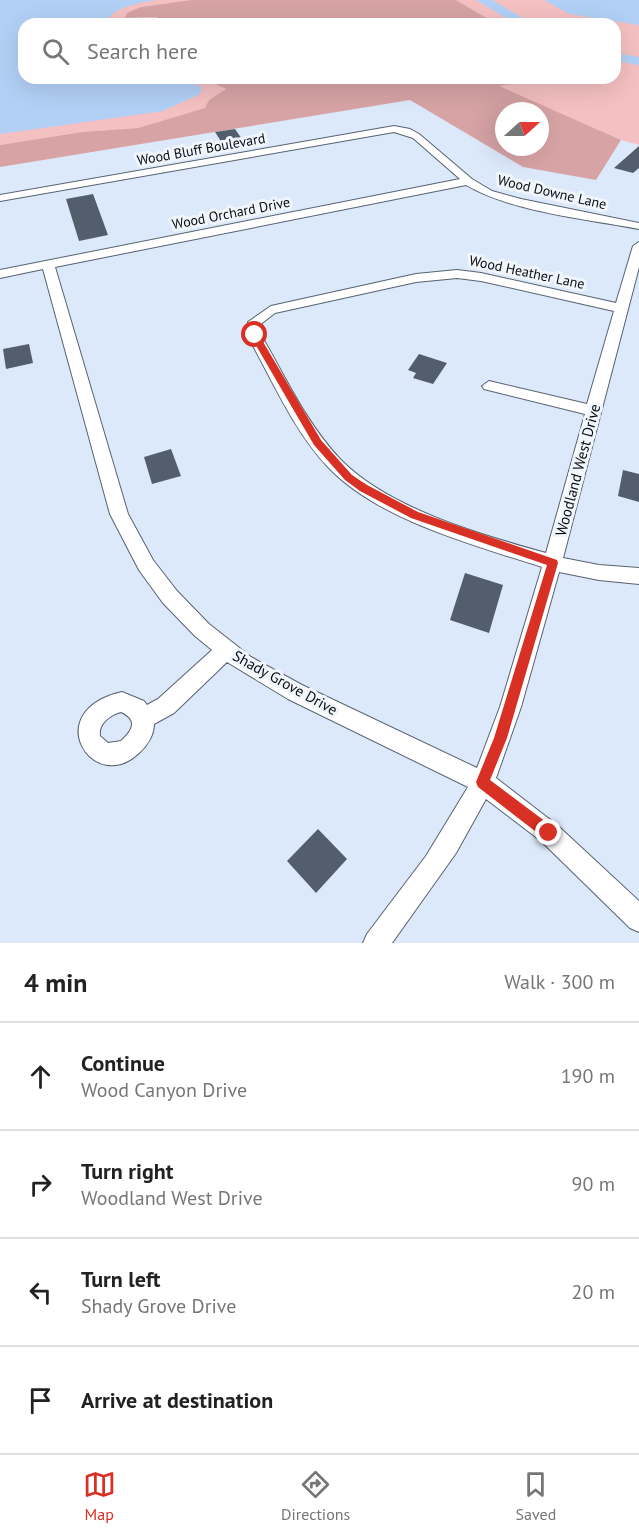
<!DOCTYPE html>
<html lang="en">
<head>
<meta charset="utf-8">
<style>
  :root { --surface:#fff; --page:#f6f6f6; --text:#222; --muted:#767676; --line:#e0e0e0; --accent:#d93025 }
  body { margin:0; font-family:"PT Sans",sans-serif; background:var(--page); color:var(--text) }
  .compass { position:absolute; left:495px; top:102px; width:54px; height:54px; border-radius:50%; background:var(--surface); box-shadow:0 6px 24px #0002; rotate:69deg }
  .stop { position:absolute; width:18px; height:18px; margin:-14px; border:4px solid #d93025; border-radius:50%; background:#fff }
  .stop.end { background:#d93025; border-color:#fff; box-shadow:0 2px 6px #0008 }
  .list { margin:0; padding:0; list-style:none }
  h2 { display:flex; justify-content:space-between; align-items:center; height:78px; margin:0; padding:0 24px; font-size:26px }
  h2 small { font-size:20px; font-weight:400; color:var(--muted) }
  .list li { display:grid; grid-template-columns:39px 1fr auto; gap:18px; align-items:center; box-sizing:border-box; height:108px; padding:0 24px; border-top:2px solid var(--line) }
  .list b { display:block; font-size:22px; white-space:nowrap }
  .list p { margin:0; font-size:20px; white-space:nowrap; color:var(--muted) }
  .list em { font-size:20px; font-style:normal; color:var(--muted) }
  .icon { flex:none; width:33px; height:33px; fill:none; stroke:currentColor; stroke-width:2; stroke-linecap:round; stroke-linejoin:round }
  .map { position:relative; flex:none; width:639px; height:943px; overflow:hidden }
  .search { position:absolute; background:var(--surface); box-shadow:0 6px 24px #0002; left:18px; right:18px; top:18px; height:66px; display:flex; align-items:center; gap:15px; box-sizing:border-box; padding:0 21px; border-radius:18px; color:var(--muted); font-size:22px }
  .sheet { height:510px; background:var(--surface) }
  nav { display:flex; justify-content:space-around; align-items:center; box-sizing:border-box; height:84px; border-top:2px solid var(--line); background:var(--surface); font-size:16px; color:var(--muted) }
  nav a { display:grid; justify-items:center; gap:3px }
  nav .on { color:var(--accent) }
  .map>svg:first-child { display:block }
  .green { fill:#f5c0c1 }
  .forest { fill:#d7a3a5; fill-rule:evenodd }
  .water { fill:#b2d0f6 }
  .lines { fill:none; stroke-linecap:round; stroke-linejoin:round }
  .river { fill:#b2d0f6; fill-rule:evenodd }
  .building { fill:#535e6c }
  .minor-casing { stroke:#576270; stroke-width:2 }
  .minor { fill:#fff; fill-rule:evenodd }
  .route { fill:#d93025 }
  .labels { text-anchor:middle; stroke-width:6; stroke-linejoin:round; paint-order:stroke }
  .far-street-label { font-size:14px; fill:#090d12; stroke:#f0f6fc }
  .street-label { font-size:15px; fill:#090d12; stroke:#f0f6fc }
</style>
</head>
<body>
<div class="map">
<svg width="639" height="943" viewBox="0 0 639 943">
  <rect width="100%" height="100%" fill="#dce9fa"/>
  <g class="green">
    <path d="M 0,0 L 191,0 L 141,7 L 125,18 L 157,17 L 158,24 L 24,24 L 24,78 L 202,78 L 226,89 L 209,100 L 206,108 L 138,128 L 82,132 L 0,145 Z"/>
    <path d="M 456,0 L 639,0 L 639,145 L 621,140 L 497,86 L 553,78 L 615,78 L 615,24 L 497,24 Z"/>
  </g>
  <g class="forest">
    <path d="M 191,0 L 456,0 L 497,24 L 158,24 L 157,17 L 125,18 L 127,13 L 141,7 Z"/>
    <path d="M 202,78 L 553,78 L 499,86 L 621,140 L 596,180 L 523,167 L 410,100 L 0,167 L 0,145 L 82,132 L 138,128 L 205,108 L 209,100 L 226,89 ZM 504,111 L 540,111 L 540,147 L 504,147 Z"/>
  </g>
  <g class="water">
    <path d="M 0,0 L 157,0 C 139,3 114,6 104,24 L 24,24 L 24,78 L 178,78 L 202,87 L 200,94 L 163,111 L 0,134 Z"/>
    <path d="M 544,0 L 639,0 L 639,25 L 569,14 Z"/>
  </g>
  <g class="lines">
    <g class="river">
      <path d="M 476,0 L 492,0 L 533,24 L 516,24 Z"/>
      <path d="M 615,53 L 639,57 L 639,65 L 615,61 Z"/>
    </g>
  </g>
  <g class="building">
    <path d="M 235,129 L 244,142 L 224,146 L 215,132 Z"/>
    <path d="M 639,146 L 639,168 L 633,173 L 614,168 Z"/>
    <path d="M 93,194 L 108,235 L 79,241 L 66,199 Z"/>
    <path d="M 29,344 L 33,363 L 6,369 L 3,349 Z"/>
    <path d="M 419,354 L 447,363 L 433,384 L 413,378 L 416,373 L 408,370 Z"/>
    <path d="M 171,449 L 181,476 L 152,484 L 144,457 Z"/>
    <path d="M 623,470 L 639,474 L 639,502 L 618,496 Z"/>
    <path d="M 465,573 L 503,585 L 489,633 L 450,620 Z"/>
    <path d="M 318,829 L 347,859 L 316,893 L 287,861 Z"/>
  </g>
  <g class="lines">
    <defs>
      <path id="minor" d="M 394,126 L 410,129 L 419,134 L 472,179 L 492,191 L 521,199 L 639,223 L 639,229 C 586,219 512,212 466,185 L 55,267 L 128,514 L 153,560 L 177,591 L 209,624 L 251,657 L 302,685 L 477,768 L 500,707 L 542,567 C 474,545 378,520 328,467 C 293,430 272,379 247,335 L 248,322 L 271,306 L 416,274 L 457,270 L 481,273 L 616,303 L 633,246 L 639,242 L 639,267 L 563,558 L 599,565 L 639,568 L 639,584 L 599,580 L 559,572 L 521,707 L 496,778 L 557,825 L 639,901 L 639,932 L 630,928 L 541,841 L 486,799 L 456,853 L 392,943 L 363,943 L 367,934 L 426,856 L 468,787 L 288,699 L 227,662 L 174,713 L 154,724 C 154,734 148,745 140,752 C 94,798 38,711 122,692 L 144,701 L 147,705 L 158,699 L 212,650 L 195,636 L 163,603 L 139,570 L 110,514 L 43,269 L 0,278 L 0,270 L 460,179 L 413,138 L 394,132 L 0,201 L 0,195 ZM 457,278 L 481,281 L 614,311 L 587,404 L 489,381 L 482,386 L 484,389 L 585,414 L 546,553 C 481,535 387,508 340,459 C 306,423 285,376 261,335 L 262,323 L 275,313 L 416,282 ZM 121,712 C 139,720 132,731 121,741 L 108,743 L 100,736 C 98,724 110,715 121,712 Z"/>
    </defs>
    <use href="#minor" class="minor-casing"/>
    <use href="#minor" class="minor"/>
  </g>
  <path class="route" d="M 255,333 L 259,335 L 321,440 L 352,475 L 367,485 L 418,512 L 557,560 L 558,563 L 507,738 L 490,780 L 554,828 L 556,833 L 554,838 L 549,840 L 544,838 L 478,787 L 476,782 L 494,738 L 547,565 L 411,518 L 360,491 L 345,480 L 314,445 L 250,335 Z"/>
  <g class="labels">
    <g class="far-street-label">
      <text transform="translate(201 149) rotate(-10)" y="5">Wood Bluff Boulevard</text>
      <text transform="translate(552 192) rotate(13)" y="5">Wood Downe Lane</text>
      <text transform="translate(231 213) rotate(-11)" y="5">Wood Orchard Drive</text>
      <text transform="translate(527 272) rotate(12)" y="5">Wood Heather Lane</text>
    </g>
    <g class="street-label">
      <text transform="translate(578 470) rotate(-75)" y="5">Woodland West Drive</text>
      <text transform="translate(285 683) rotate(29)" y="5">Shady Grove Drive</text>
    </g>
  </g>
</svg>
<svg class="compass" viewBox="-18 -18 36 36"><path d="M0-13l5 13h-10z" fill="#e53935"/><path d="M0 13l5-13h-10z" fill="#767676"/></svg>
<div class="stop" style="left:255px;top:335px"></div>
<div class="stop end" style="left:549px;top:833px"></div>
<div class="search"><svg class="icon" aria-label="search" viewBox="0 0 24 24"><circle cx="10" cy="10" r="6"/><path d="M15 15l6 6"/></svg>Search here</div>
</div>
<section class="sheet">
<h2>4 min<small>Walk · 300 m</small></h2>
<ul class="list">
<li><svg class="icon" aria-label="ahead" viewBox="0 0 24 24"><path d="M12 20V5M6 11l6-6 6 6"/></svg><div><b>Continue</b><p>Wood Canyon Drive</p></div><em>190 m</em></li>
<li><svg class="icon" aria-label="right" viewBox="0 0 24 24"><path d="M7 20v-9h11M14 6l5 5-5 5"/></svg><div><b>Turn right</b><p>Woodland West Drive</p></div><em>90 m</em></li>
<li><svg class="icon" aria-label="left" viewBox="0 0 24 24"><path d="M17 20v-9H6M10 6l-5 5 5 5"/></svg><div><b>Turn left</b><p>Shady Grove Drive</p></div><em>20 m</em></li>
<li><svg class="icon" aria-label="arrive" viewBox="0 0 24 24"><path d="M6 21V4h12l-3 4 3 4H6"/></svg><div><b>Arrive at destination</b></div></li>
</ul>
</section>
<nav>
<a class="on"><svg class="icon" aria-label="map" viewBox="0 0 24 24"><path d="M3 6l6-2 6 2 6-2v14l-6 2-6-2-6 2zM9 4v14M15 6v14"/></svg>Map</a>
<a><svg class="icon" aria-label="directions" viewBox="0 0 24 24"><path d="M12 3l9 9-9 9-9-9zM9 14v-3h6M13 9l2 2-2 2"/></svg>Directions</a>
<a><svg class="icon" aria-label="saved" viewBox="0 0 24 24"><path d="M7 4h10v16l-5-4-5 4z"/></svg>Saved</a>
</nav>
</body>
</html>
